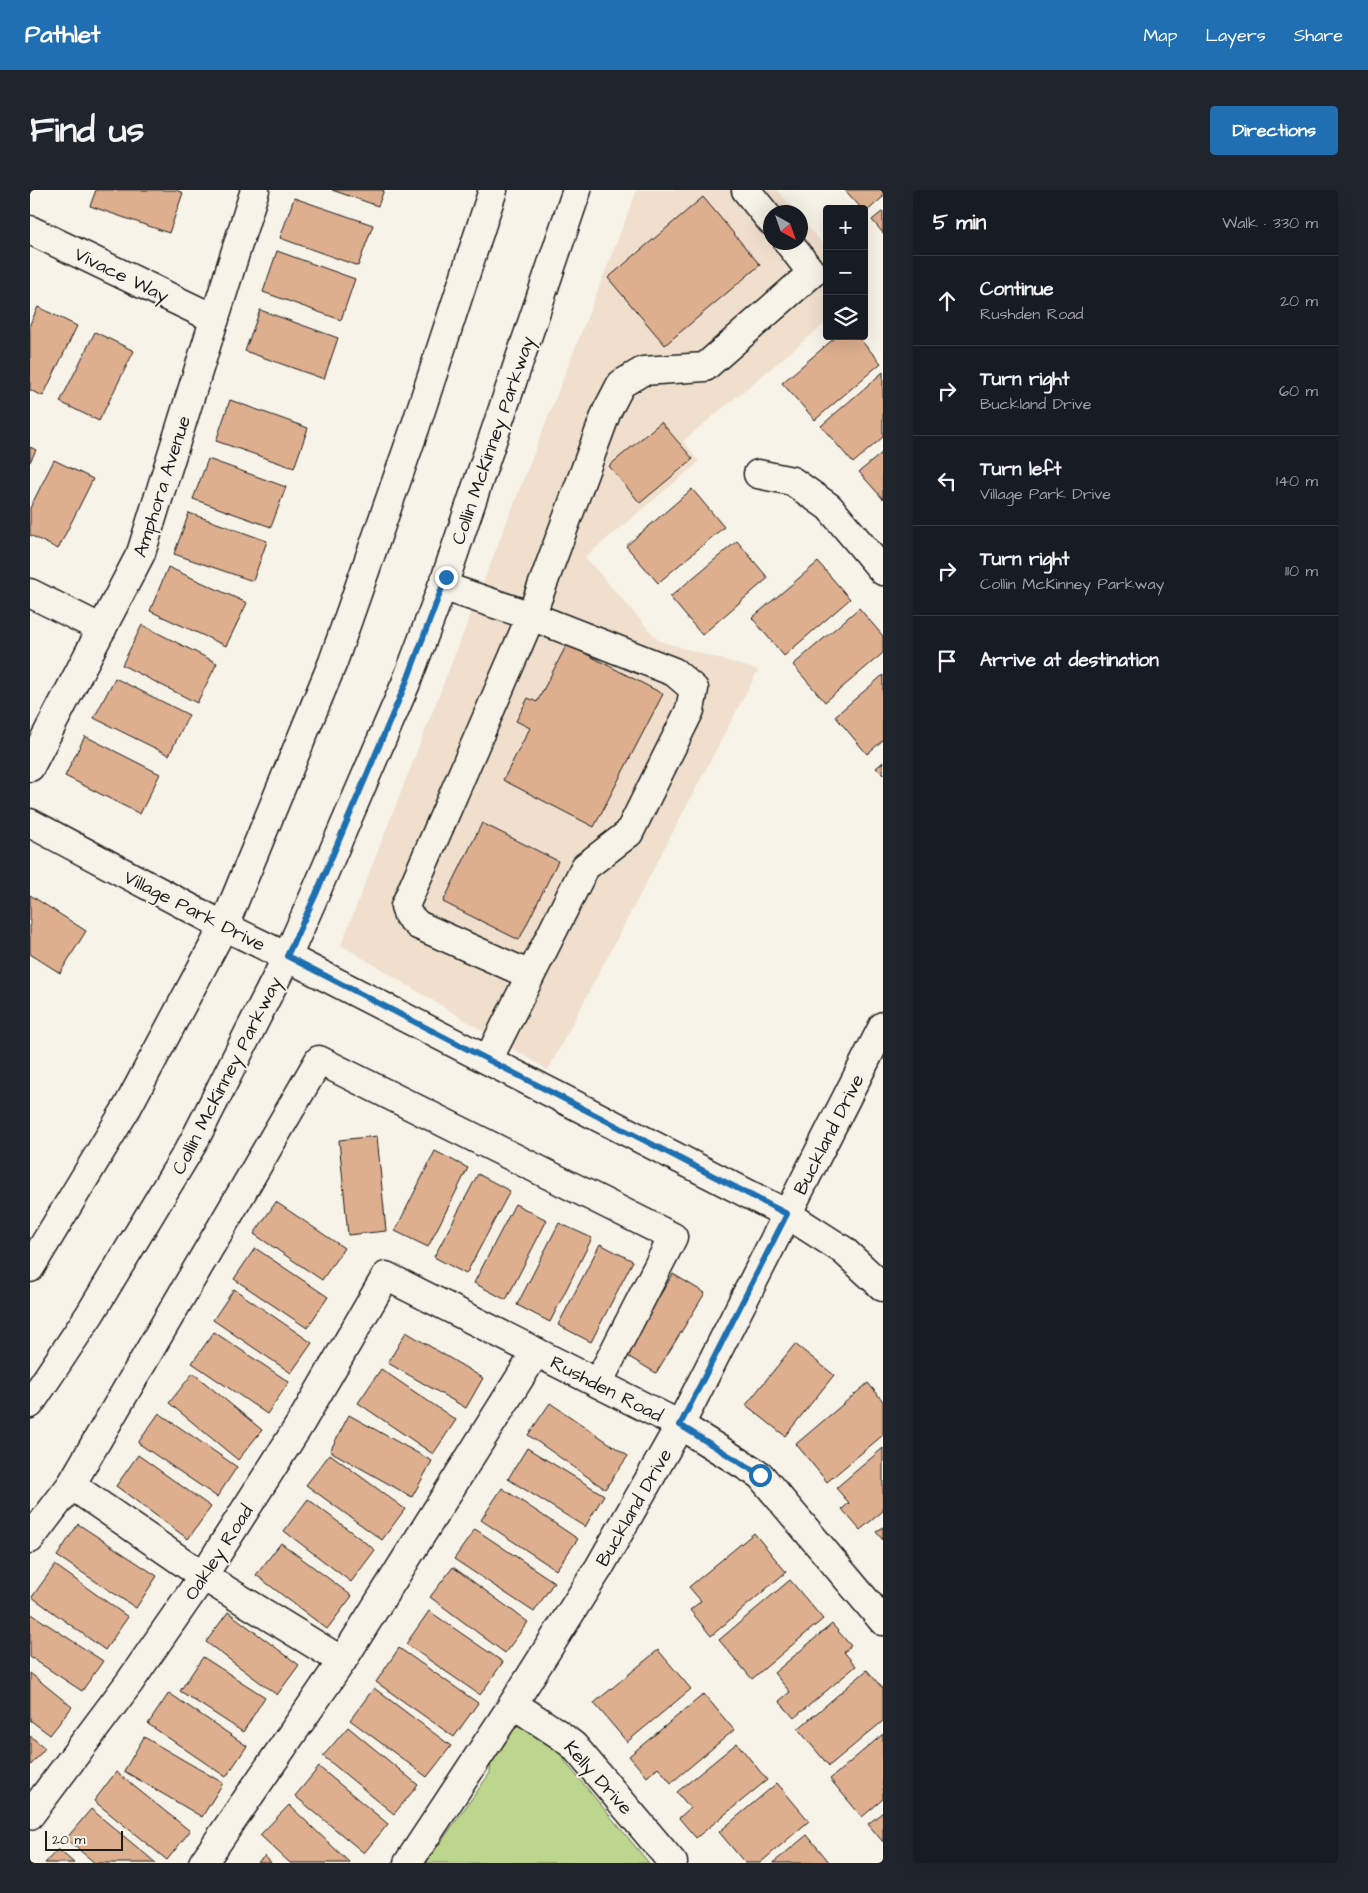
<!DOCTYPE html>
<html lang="en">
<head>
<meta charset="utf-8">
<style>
  :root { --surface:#171b24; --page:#20242c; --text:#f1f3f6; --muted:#9ea1a6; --line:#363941; --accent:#1f6fb2 }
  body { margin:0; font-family:"Architects Daughter",sans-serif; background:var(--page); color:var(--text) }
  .controls { position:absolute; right:15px; top:15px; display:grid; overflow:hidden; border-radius:5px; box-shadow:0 5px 20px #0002 }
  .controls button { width:45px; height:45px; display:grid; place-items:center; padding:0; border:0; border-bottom:1px solid var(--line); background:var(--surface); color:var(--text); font:25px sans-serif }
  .compass { position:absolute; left:733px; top:15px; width:45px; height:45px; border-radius:50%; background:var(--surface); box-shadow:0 5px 20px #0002; rotate:140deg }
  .scale { position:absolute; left:15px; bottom:12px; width:78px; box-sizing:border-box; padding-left:5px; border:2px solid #1c1c1c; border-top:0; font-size:14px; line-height:18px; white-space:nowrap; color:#1c1c1c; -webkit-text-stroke:4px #f7f3e8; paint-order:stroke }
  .stop { position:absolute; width:15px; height:15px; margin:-11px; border:4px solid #1f6fb2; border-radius:50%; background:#fff }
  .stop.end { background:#1f6fb2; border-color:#fff; box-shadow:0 1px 5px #0008 }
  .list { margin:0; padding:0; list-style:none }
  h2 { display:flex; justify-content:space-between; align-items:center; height:65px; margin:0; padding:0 20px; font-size:21px }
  h2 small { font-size:16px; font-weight:400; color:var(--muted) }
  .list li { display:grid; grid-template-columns:32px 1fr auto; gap:15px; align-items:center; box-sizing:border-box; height:90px; padding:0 20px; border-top:1px solid var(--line) }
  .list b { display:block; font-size:19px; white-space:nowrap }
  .list p { margin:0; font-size:16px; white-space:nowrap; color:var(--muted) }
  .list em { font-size:16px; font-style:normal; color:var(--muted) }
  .icon { flex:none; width:28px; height:28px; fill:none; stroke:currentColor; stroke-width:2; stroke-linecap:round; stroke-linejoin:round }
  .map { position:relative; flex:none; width:853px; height:1673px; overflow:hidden; border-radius:5px }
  header { display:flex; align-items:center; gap:30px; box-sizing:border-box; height:70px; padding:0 25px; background:var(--accent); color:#fff }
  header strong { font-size:24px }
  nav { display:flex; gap:28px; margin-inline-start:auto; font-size:18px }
  .intro { display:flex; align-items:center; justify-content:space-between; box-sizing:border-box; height:120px; padding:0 30px }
  h1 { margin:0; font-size:35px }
  .button { padding:12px 22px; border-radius:5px; background:var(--accent); color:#fff; font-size:18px; font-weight:700 }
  main { display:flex; gap:30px; padding:0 30px }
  aside { flex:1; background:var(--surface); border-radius:5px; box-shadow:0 5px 20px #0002 }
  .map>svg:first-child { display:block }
  .built { fill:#f0dfcd }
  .green { fill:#bdd68d; stroke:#6c7954 }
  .building { fill:#deaf8f; stroke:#1c1c1c }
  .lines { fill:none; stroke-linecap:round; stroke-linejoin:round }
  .minor-casing { stroke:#1c1c1c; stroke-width:31 }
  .minor { stroke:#f7f3e8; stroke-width:28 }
  .route { stroke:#1f6fb2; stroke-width:6 }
  .labels { text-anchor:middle; stroke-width:4; stroke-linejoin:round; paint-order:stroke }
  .street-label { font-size:19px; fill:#1c1c1c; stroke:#f7f3e8 }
</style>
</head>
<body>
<header>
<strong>Pathlet</strong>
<nav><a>Map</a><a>Layers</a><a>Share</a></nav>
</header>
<div class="intro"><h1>Find us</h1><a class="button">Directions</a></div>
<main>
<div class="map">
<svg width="853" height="1673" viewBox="0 0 853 1673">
  <rect width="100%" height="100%" fill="#f7f3e8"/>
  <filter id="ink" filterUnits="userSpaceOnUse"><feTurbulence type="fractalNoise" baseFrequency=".02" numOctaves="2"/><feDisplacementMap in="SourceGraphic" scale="10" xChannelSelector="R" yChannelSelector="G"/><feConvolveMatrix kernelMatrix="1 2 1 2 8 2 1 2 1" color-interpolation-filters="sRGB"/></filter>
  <g filter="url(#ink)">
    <path class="built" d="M 607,0 L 747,0 L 766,22 L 741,22 L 741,52 L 771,52 L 771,28 L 797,59 L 797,132 L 653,251 L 669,272 L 555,367 L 629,451 L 728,480 L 518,880 L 311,755 Z"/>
    <path class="green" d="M 494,1535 L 530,1558 L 536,1573 L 619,1673 L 396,1673 L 460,1583 L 461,1563 L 483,1537 Z"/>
    <g class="building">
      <path d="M 66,0 L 146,0 L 153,3 L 139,43 L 60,16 Z"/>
      <path d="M 302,0 L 354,0 L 348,16 Z"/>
      <path d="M 815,0 L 853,0 L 853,7 L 835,23 L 834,19 L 832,19 Z"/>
      <path d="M 673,7 L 730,75 L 635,155 L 578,88 Z"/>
      <path d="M 264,8 L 343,35 L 328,76 L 250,48 Z"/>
      <path d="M 853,21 L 853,43 L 842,30 Z"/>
      <path d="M 247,61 L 325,89 L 311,130 L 233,102 Z"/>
      <path d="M 8,117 L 47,136 L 13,206 L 0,200 L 0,134 Z"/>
      <path d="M 230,120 L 308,148 L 294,189 L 215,161 Z"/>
      <path d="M 65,142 L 104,161 L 69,231 L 30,212 Z"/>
      <path d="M 807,146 L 827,146 L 851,173 L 785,230 L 752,193 Z"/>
      <path d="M 853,182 L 853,247 L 823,273 L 791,236 Z"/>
      <path d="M 200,210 L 278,238 L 264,278 L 186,251 Z"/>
      <path d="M 631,232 L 663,269 L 610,313 L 579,276 Z"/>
      <path d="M 0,257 L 6,260 L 0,272 Z"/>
      <path d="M 853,262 L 853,309 L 829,282 Z"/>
      <path d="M 178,269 L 256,297 L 241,337 L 163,309 Z"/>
      <path d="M 24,270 L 63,289 L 28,359 L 0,345 L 0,318 Z"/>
      <path d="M 662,299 L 694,337 L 628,393 L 596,356 Z"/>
      <path d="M 159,323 L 237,351 L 223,391 L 144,364 Z"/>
      <path d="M 707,351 L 738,388 L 672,445 L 640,407 Z"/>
      <path d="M 788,372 L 820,409 L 754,466 L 722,428 Z"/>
      <path d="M 138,377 L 217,413 L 196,456 L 120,421 Z"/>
      <path d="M 829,418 L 853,446 L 853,463 L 795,512 L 763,475 Z"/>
      <path d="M 112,435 L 187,473 L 167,513 L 92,475 Z"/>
      <path d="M 537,454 L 633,504 L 564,637 L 473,590 L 500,538 L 486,531 L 498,508 L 507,512 Z"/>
      <path d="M 853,485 L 853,550 L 837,564 L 805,526 Z"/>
      <path d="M 85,488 L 159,525 L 139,565 L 64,528 Z"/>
      <path d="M 55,546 L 130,584 L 110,624 L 35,586 Z"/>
      <path d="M 853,572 L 853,585 L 846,578 Z"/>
      <path d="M 452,633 L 528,671 L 489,750 L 413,712 Z"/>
      <path d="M 0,705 L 56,741 L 30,783 L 0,764 Z"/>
      <path d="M 347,946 L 356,1041 L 318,1045 L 309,950 Z"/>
      <path d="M 405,961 L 438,978 L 398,1057 L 365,1041 Z"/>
      <path d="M 448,984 L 480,1001 L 436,1084 L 404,1067 Z"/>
      <path d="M 246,1012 L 314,1058 L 292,1090 L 224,1044 Z"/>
      <path d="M 485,1014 L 517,1030 L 476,1110 L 444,1093 Z"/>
      <path d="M 529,1033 L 562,1048 L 520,1132 L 487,1115 Z"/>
      <path d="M 570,1054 L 603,1071 L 561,1152 L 528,1135 Z"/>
      <path d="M 225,1058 L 298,1107 L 277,1138 L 204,1089 Z"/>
      <path d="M 643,1084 L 675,1103 L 626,1183 L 594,1164 Z"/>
      <path d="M 204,1099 L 282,1153 L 261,1183 L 183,1130 Z"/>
      <path d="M 184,1142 L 259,1192 L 237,1224 L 162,1173 Z"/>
      <path d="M 376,1142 L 453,1188 L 436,1218 L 358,1173 Z"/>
      <path d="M 765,1154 L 804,1185 L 755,1246 L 716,1215 Z"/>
      <path d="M 351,1179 L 426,1230 L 403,1264 L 328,1213 Z"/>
      <path d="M 163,1183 L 232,1240 L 208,1270 L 139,1213 Z"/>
      <path d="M 838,1193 L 853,1211 L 853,1245 L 797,1292 L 766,1254 Z"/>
      <path d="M 520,1213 L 598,1266 L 575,1299 L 498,1245 Z"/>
      <path d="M 129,1223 L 207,1277 L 187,1307 L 108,1253 Z"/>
      <path d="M 319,1225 L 402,1271 L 382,1307 L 300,1261 Z"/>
      <path d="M 497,1258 L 574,1305 L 555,1337 L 478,1289 Z"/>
      <path d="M 853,1258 L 853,1321 L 830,1340 L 812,1319 L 819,1313 L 806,1298 Z"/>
      <path d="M 300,1264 L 375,1319 L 352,1350 L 276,1295 Z"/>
      <path d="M 108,1265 L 181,1317 L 158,1349 L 86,1296 Z"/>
      <path d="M 472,1298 L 548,1349 L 526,1380 L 451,1330 Z"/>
      <path d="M 278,1309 L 345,1360 L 321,1392 L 254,1341 Z"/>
      <path d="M 48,1334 L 127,1386 L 106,1418 L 27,1366 Z"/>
      <path d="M 853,1337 L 853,1350 L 846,1342 Z"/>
      <path d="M 445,1339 L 524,1392 L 504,1422 L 424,1369 Z"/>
      <path d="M 724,1343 L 756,1382 L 681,1446 L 660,1420 L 671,1411 L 659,1397 Z"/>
      <path d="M 251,1353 L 322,1406 L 297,1439 L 226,1385 Z"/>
      <path d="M 25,1375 L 98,1427 L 75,1460 L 2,1407 Z"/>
      <path d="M 423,1377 L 498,1432 L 475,1463 L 400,1407 Z"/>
      <path d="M 760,1390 L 793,1429 L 722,1489 L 689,1450 Z"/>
      <path d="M 399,1421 L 473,1472 L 450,1505 L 376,1454 Z"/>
      <path d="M 198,1422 L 269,1475 L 247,1505 L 176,1452 Z"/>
      <path d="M 0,1423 L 73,1471 L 52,1501 L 0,1467 Z"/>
      <path d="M 802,1434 L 821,1456 L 814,1462 L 826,1476 L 764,1528 L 749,1511 L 760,1502 L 744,1483 Z"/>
      <path d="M 369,1458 L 448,1513 L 424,1547 L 346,1492 Z"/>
      <path d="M 628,1460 L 661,1499 L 597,1552 L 564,1513 Z"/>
      <path d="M 173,1467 L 235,1507 L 213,1542 L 150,1501 Z"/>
      <path d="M 837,1480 L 853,1499 L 853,1531 L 799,1576 L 768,1539 Z"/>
      <path d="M 0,1483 L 42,1517 L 20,1545 L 0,1530 Z"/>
      <path d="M 344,1498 L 421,1556 L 397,1587 L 320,1530 Z"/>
      <path d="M 139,1503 L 217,1556 L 196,1587 L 118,1534 Z"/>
      <path d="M 674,1504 L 704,1540 L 641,1593 L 628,1577 L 617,1587 L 599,1566 Z"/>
      <path d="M 318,1537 L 388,1595 L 364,1624 L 293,1566 Z"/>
      <path d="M 853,1544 L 853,1609 L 832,1627 L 800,1589 Z"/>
      <path d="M 0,1546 L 15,1558 L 0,1576 Z"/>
      <path d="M 114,1547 L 193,1593 L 172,1627 L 94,1581 Z"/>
      <path d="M 707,1553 L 737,1590 L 666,1648 L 649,1628 L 660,1618 L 647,1602 Z"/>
      <path d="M 289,1577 L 358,1634 L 334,1663 L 265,1606 Z"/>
      <path d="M 86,1582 L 160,1641 L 137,1670 L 64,1611 Z"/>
      <path d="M 747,1593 L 779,1631 L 730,1673 L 715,1673 L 689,1642 Z"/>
      <path d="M 259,1615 L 320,1673 L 260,1673 L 230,1645 Z"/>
      <path d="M 61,1619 L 126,1673 L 65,1673 L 36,1649 Z"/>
      <path d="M 853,1622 L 853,1652 L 838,1634 Z"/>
      <path d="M 777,1645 L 800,1673 L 743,1673 Z"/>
      <path d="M 28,1659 L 44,1673 L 15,1673 Z"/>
      <path d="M 235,1666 L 241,1673 L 227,1673 Z"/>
    </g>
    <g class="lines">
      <defs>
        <g id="minor">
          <path d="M 716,0 L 741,31"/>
          <path d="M 0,40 L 185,129"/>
          <path d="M 728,284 L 762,291 L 799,317 L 853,381"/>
          <path d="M 412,396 L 501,426 L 577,221 L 591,194 L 613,181 L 675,177 L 782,83 L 758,52"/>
          <path d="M 0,403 L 72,439"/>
          <path d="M 0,577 L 111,363 L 225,0"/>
          <path d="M 0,633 L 194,736 L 257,767 L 757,1024 L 813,1060 L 853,1097"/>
          <path d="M 458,870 L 555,677 L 599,643 L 660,520 L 664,499 L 644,482 L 501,426 L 375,716 L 378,725 L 388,735 L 500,785"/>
          <path d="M 0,1078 L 98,916 L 194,736 L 303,472 L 385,238 L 463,0"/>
          <path d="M 0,1214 L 60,1124 L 163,953 L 257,767 L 285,704 L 376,493 L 416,387 L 547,0"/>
          <path d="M 41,1295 L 289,870 L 643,1047 L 568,1193"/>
          <path d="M 0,1349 L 41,1295 L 173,1386 L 312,1471"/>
          <path d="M 483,1514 L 530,1545 L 544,1556 L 643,1673"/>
          <path d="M 0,1625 L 99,1493 L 173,1386 L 270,1234 L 356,1086 L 650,1235 L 730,1285 L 853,1431"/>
          <path d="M 173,1673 L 312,1471 L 506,1162"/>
          <path d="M 378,1673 L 483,1514 L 570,1376 L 650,1235 L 853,836"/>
        </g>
      </defs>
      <use href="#minor" class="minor-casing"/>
      <use href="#minor" class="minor"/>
    </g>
  </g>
  <g class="lines" filter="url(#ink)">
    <path class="route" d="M 416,387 L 376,493 L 286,704 L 257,766 L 757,1024 L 650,1235 L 730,1285"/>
  </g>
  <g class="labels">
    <g class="street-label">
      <text transform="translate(92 84) rotate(26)" y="7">Vivace Way</text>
      <text transform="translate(462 250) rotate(-71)" y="7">Collin McKinney Parkway</text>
      <text transform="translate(131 296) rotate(-72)" y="7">Amphora Avenue</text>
      <text transform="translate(165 720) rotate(27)" y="7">Village Park Drive</text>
      <text transform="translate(196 885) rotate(-63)" y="7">Collin McKinney Parkway</text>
      <text transform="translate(798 944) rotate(-63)" y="7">Buckland Drive</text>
      <text transform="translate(577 1198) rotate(27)" y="7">Rushden Road</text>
      <text transform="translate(603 1317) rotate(-60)" y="7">Buckland Drive</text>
      <text transform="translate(188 1362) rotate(-57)" y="7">Oakley Road</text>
      <text transform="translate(569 1587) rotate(48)" y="7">Kelly Drive</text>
    </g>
  </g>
</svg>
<div class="controls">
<button>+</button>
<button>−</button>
<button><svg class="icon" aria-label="layers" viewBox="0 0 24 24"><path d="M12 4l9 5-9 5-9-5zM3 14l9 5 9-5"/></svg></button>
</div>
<svg class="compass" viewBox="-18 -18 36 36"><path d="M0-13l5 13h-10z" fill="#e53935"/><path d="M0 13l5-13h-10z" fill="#9ea1a6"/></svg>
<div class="scale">20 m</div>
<div class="stop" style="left:730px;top:1285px"></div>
<div class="stop end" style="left:416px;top:387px"></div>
</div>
<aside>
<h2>5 min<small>Walk · 330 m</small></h2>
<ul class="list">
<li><svg class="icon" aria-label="ahead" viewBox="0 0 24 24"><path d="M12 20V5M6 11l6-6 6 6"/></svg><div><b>Continue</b><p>Rushden Road</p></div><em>20 m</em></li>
<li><svg class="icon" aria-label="right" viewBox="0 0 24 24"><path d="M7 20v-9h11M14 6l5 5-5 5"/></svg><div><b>Turn right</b><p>Buckland Drive</p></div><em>60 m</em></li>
<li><svg class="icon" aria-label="left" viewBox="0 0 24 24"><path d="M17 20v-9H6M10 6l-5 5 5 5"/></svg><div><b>Turn left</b><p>Village Park Drive</p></div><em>140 m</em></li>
<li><svg class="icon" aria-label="right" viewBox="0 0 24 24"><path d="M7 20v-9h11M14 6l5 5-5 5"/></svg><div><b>Turn right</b><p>Collin McKinney Parkway</p></div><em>110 m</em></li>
<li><svg class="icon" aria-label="arrive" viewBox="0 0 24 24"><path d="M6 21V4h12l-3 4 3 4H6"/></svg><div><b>Arrive at destination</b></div></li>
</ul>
</aside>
</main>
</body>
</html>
